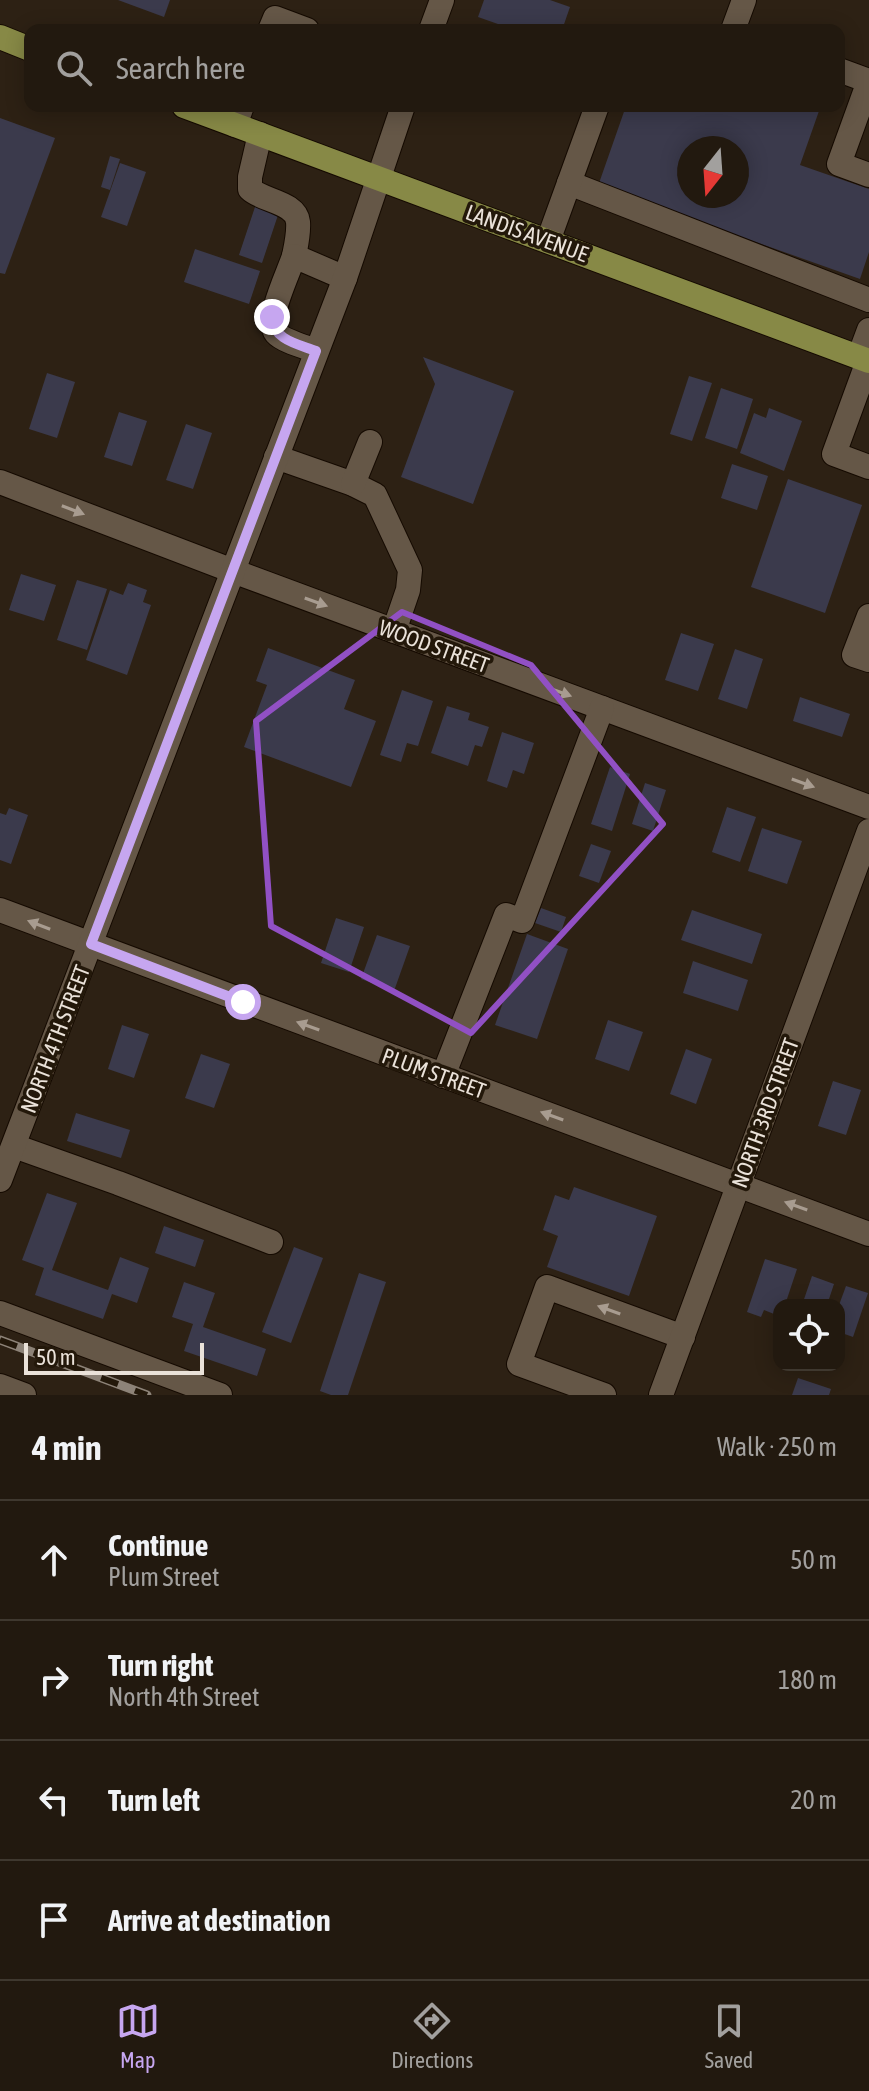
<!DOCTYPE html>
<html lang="en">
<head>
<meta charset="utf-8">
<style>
  :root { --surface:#22190f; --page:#2a2218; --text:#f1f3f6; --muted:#a2a09e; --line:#3f382f; --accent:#c6a6f0 }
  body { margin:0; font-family:"Asap Condensed",sans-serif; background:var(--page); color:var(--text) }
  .controls { position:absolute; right:24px; bottom:24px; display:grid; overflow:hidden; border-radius:16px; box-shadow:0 4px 20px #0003 }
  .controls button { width:72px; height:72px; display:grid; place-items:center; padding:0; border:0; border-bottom:2px solid var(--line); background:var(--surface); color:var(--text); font:40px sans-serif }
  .compass { position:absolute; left:677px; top:136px; width:72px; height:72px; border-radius:50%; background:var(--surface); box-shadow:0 4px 20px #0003; rotate:197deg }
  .scale { position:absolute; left:24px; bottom:20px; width:180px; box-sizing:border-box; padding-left:8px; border:4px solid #eae2d9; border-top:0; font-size:22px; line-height:28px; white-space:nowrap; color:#eae2d9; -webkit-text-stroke:6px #23180a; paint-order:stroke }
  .stop { position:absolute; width:24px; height:24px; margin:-18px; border:6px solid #c6a6f0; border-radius:50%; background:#fff }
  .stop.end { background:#c6a6f0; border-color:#fff; box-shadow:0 2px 8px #0008 }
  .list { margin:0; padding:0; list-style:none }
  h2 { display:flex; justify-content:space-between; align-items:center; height:104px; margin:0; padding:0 32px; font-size:34px }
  h2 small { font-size:26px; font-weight:400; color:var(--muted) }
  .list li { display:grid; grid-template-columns:52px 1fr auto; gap:24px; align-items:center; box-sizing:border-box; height:120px; padding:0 32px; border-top:2px solid var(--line) }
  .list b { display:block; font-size:30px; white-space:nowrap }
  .list p { margin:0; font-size:26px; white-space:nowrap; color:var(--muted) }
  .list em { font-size:26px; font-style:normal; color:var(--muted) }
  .icon { flex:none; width:44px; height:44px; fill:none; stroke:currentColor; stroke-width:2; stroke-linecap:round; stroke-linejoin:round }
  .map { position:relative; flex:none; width:869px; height:1395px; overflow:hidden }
  .search { position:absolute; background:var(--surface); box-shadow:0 4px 20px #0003; left:24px; right:24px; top:24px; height:88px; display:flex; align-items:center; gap:20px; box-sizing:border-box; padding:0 28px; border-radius:16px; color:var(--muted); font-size:30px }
  .sheet { height:584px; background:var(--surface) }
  nav { display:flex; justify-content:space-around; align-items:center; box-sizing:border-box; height:112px; border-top:2px solid var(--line); background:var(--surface); font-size:22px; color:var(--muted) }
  nav a { display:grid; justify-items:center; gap:4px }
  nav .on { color:var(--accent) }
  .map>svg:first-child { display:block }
  .building { fill:#3b3a4c; fill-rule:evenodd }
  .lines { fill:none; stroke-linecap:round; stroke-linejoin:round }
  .minor-casing { stroke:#150a01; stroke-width:26 }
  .major-casing { stroke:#150a01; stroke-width:26 }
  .minor { stroke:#655747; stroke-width:24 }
  .major { stroke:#878946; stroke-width:24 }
  .rail-casing { stroke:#8d8378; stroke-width:9 }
  .rail { stroke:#23180a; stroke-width:6; stroke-dasharray:18; stroke-linecap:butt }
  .oneway { fill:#a89c90 }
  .route { stroke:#c6a6f0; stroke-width:10 }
  .marked { fill:none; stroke:#9150c4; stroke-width:6; stroke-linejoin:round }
  .labels { text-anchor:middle; stroke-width:7; stroke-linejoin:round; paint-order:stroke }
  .street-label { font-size:22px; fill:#eae2d9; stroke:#23180a }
</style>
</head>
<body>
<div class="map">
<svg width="869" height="1395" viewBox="0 0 869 1395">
  <rect width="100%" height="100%" fill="#2d2114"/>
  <g class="building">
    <path d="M 118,0 L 170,0 L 164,17 Z"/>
    <path d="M 484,0 L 550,0 L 570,7 L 562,30 L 515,30 L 478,17 Z"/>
    <path d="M 626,106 L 806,106 L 819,111 L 800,165 L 869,189 L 869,252 L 860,279 L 598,186 ZM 689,148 L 737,148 L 737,196 L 689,196 Z"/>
    <path d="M 0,118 L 55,138 L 5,274 L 0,273 Z"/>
    <path d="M 110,156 L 120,159 L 110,190 L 101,187 Z"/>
    <path d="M 120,163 L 146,172 L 127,226 L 101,217 Z"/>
    <path d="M 257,201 L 280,209 L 262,263 L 239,255 Z"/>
    <path d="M 195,249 L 260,271 L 249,304 L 184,282 Z"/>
    <path d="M 423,357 L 514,391 L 473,504 L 401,477 L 435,384 Z"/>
    <path d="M 47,373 L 75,382 L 57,438 L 29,429 Z"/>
    <path d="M 689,376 L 712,383 L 692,441 L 670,434 Z"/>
    <path d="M 721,388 L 753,399 L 737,449 L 705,438 Z"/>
    <path d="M 769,408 L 802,421 L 784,471 L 740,453 L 754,413 L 766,418 Z"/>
    <path d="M 119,412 L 147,421 L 132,466 L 104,457 Z"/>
    <path d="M 186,424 L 212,433 L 193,489 L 166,480 Z"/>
    <path d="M 732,464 L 768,476 L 757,510 L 721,498 Z"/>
    <path d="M 788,479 L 862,505 L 825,613 L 751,587 Z"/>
    <path d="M 21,574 L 56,585 L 44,621 L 9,610 Z"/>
    <path d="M 77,580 L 107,589 L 87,650 L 57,640 Z"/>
    <path d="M 128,583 L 147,590 L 143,602 L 151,605 L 127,675 L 86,660 L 110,590 L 123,595 Z"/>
    <path d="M 681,633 L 714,644 L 698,691 L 665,680 Z"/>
    <path d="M 268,648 L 355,680 L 344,709 L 376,721 L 351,787 L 244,747 L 267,685 L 256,681 Z"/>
    <path d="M 735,649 L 763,659 L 747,709 L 718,699 Z"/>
    <path d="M 402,690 L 433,701 L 418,746 L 407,743 L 401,762 L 380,755 Z"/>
    <path d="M 800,697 L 850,714 L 842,737 L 793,721 Z"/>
    <path d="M 447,706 L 470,713 L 468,720 L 489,727 L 482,747 L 475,745 L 468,766 L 431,753 Z"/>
    <path d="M 502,732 L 534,743 L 524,774 L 513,770 L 507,788 L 487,781 Z"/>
    <path d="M 610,767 L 630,774 L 612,831 L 591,824 Z"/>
    <path d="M 645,783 L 666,790 L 653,831 L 632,824 Z"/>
    <path d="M 727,807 L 756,817 L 740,862 L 712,852 Z"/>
    <path d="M 9,808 L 28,815 L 11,864 L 0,860 L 0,813 L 6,815 Z"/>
    <path d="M 762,828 L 802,841 L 787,884 L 748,871 Z"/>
    <path d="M 591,844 L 611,851 L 599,883 L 579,876 Z"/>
    <path d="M 541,908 L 566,917 L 561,932 L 535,923 Z"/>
    <path d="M 692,910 L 762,934 L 752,964 L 681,940 Z"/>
    <path d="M 336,918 L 364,927 L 349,972 L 321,963 Z"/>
    <path d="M 527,934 L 568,949 L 537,1039 L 495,1025 Z"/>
    <path d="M 377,935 L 410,946 L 394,991 L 361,979 Z"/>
    <path d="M 693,961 L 748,980 L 738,1011 L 683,993 Z"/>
    <path d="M 608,1020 L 643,1032 L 629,1071 L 595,1059 Z"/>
    <path d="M 122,1025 L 149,1034 L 134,1078 L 108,1069 Z"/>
    <path d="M 686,1049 L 712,1059 L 696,1104 L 670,1094 Z"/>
    <path d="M 201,1054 L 230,1064 L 214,1108 L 185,1098 Z"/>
    <path d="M 833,1081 L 861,1090 L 846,1135 L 818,1126 Z"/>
    <path d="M 76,1113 L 130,1130 L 121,1158 L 67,1141 Z"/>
    <path d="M 574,1187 L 657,1216 L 629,1296 L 547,1267 L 558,1236 L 543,1230 L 555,1195 L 569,1200 Z"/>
    <path d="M 47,1193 L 77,1203 L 52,1270 L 108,1290 L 120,1257 L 149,1268 L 137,1303 L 112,1294 L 103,1319 L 35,1295 L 44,1268 L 22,1260 Z"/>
    <path d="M 164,1226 L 204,1240 L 195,1267 L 155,1253 Z"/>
    <path d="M 294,1247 L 323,1258 L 291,1343 L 262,1332 Z"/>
    <path d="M 765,1259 L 797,1269 L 785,1305 L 779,1305 L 779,1316 L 764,1310 L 761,1317 L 747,1312 Z"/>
    <path d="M 359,1273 L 386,1282 L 348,1395 L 331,1395 L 320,1391 Z"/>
    <path d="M 812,1276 L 834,1284 L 827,1305 L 802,1305 Z"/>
    <path d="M 184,1282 L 215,1293 L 203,1327 L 266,1349 L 257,1376 L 184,1351 L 193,1324 L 172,1317 Z"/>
    <path d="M 846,1286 L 868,1293 L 853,1337 L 839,1332 L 839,1305 Z"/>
    <path d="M 798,1378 L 831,1389 L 829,1395 L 792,1395 Z"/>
  </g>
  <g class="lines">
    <defs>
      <g id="minor">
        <path d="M 270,30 L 275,18 L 307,30"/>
        <path d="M 431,30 L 442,0"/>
        <path d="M 733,30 L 744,0"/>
        <path d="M 839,70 L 869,81 L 839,164 L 869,175"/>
        <path d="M 235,125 L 242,106"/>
        <path d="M 260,134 L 250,177 L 250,189 C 262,201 296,202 298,222 C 299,233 296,246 294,256"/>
        <path d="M 569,183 L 869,300"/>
        <path d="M 548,241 L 597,106"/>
        <path d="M 316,351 C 306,347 283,341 276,333 C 265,320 289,272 294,256 L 345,278"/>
        <path d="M 859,357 L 869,330"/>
        <path d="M 868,361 L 834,454 L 869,467"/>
        <path d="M 276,457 L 353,484 L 375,495 L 410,570 L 408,590 L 394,631"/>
        <path d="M 0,482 L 233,571 L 869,807"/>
        <path d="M 353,484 L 370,442"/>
        <path d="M 869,616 L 854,655 L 869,660"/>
        <path d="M 0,910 L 869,1234"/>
        <path d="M 443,1076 L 506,915 L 522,921 L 602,708"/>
        <path d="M 14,1146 L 118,1183 L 271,1242"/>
        <path d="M 0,1180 L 345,278 L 403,106"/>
        <path d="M 0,1313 L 220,1395"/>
        <path d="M 0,1386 L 24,1395"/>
        <path d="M 604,1395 L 519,1364 L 547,1287 L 683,1337"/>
        <path d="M 661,1395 L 869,831"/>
      </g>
      <g id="major">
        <path d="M 0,37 L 30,49"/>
        <path d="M 184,106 L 869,361"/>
      </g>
    </defs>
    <use href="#minor" class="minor-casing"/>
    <use href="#major" class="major-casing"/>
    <use href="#minor" class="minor"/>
    <use href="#major" class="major"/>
    <defs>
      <path id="rail" d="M 0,1340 L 147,1395"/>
    </defs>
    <use href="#rail" class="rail-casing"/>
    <use href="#rail" class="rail"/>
  </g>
  <defs><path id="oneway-solid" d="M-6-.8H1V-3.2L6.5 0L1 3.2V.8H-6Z" transform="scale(2)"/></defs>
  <g class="oneway">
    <use href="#oneway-solid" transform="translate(73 510) rotate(21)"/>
    <use href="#oneway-solid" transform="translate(316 602) rotate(20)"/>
    <use href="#oneway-solid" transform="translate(560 692) rotate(20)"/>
    <use href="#oneway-solid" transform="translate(803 783) rotate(20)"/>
    <use href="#oneway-solid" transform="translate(39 925) rotate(-159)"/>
    <use href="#oneway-solid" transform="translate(308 1026) rotate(-160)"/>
    <use href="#oneway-solid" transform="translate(552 1116) rotate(-160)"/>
    <use href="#oneway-solid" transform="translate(796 1206) rotate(-160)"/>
    <use href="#oneway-solid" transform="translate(609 1310) rotate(-160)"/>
  </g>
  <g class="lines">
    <path class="route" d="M 243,1002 L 91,944 L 316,351 C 298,344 273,340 272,317"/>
  </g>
  <path class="marked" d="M 402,612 L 531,665 L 663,824 L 471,1033 L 271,926 L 256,721 Z"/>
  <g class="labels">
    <g class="street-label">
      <text transform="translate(527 233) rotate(20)" y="8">LANDIS AVENUE</text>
      <text transform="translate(434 646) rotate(20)" y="8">WOOD STREET</text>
      <text transform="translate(55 1039) rotate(-69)" y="8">NORTH 4TH STREET</text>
      <text transform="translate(434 1073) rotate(20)" y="8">PLUM STREET</text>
      <text transform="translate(765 1113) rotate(-70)" y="8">NORTH 3RD STREET</text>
    </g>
  </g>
</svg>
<div class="controls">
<button><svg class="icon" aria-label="locate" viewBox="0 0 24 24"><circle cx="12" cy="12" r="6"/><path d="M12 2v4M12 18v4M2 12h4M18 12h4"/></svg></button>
</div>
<svg class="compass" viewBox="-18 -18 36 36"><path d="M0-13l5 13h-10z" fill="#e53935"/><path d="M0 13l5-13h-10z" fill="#a2a09e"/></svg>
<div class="scale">50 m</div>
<div class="stop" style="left:243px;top:1002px"></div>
<div class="stop end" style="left:272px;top:317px"></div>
<div class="search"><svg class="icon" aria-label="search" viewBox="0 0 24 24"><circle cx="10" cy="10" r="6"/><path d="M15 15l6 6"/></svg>Search here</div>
</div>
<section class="sheet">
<h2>4 min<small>Walk · 250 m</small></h2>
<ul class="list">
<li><svg class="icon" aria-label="ahead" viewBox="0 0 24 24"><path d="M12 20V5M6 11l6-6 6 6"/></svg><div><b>Continue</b><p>Plum Street</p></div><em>50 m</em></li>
<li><svg class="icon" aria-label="right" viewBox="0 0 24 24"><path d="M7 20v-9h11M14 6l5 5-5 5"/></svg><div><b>Turn right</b><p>North 4th Street</p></div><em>180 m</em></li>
<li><svg class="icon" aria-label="left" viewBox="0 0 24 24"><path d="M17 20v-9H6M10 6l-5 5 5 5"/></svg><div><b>Turn left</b></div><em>20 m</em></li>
<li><svg class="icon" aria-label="arrive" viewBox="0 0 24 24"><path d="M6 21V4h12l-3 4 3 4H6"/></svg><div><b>Arrive at destination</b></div></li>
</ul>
</section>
<nav>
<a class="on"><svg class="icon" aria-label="map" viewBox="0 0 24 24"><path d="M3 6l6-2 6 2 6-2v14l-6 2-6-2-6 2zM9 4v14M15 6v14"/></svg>Map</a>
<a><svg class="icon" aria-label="directions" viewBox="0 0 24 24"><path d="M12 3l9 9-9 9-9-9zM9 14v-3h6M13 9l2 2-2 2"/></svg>Directions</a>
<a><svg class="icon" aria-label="saved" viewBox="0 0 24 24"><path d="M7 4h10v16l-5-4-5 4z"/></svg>Saved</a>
</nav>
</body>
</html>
